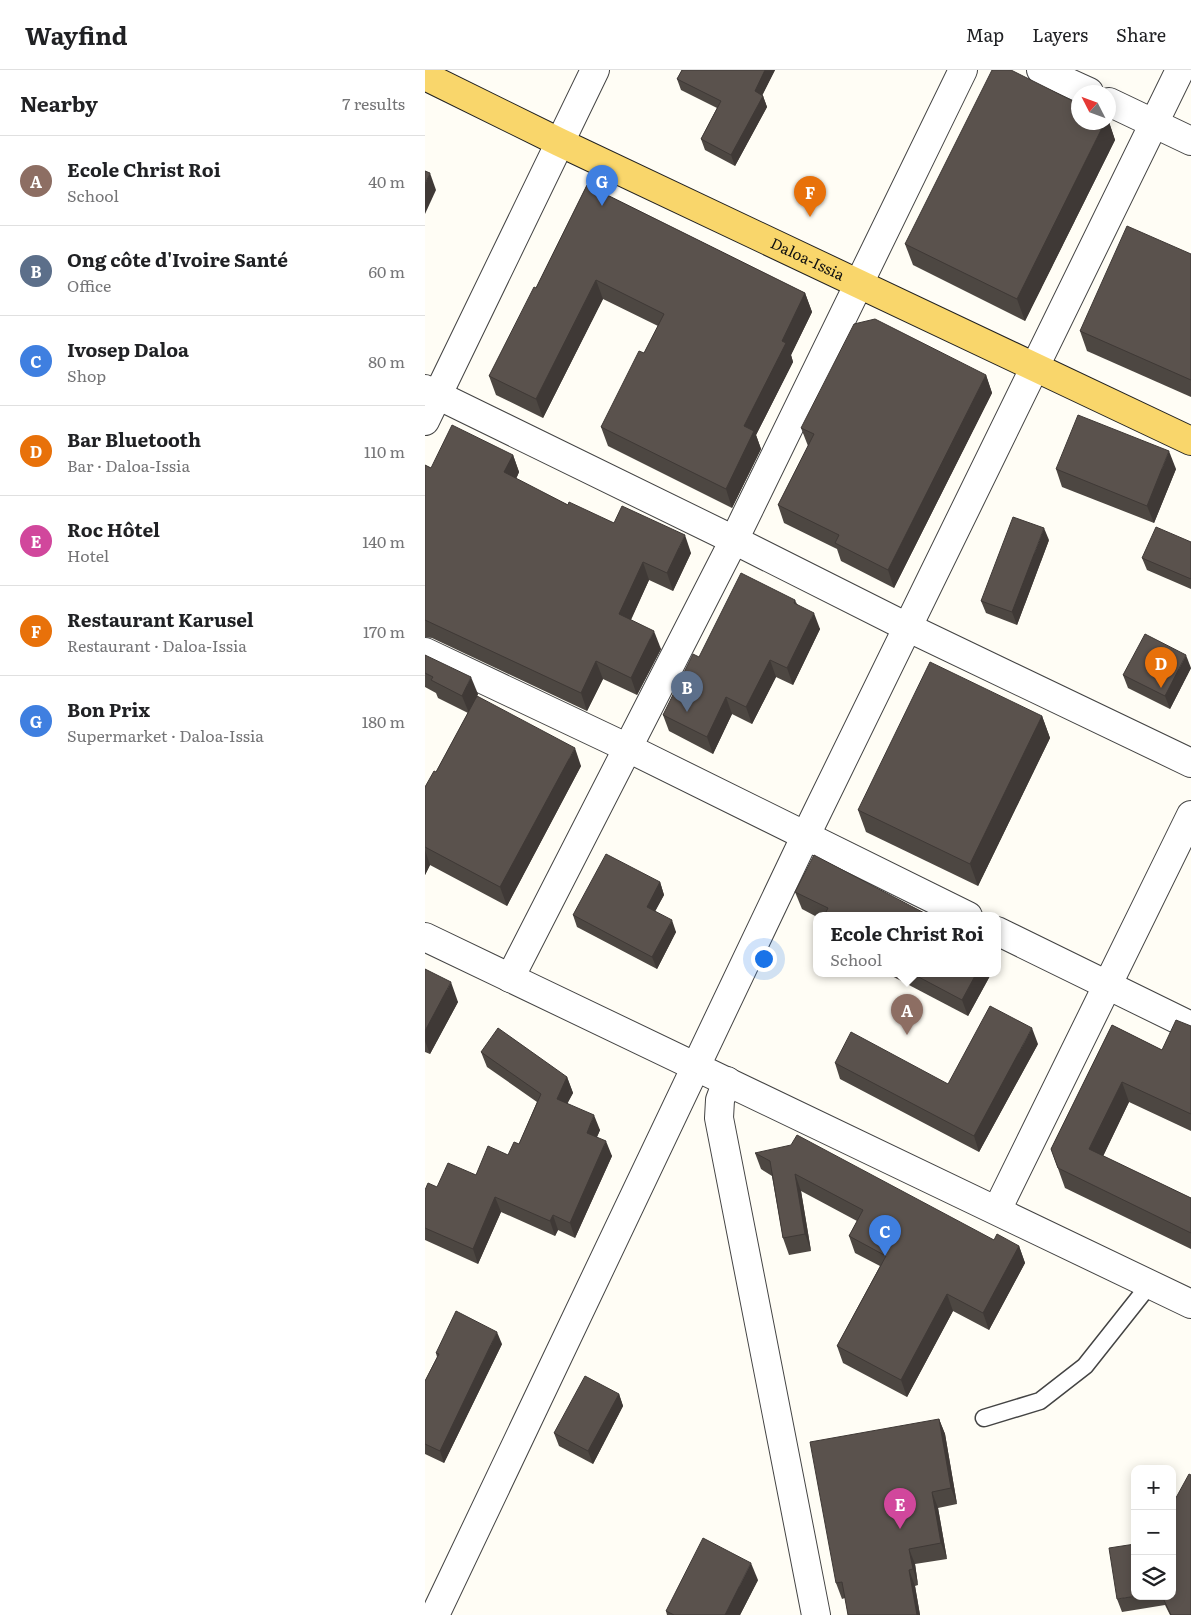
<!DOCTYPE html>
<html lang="en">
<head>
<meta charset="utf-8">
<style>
  :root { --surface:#fff; --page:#f2f2f2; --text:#202124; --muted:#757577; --line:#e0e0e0; --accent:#c4262e }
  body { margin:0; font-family:Literata,serif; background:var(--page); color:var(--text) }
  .controls { position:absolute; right:15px; bottom:15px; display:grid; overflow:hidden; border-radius:10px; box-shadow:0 2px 12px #0003 }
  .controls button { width:45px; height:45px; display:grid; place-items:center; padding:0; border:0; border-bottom:1px solid var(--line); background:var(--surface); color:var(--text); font:25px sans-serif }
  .compass { position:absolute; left:646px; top:15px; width:45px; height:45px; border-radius:50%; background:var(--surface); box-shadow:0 2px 12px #0003; rotate:312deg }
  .you { position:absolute; left:338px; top:888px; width:18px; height:18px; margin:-12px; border:4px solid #fff; border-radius:50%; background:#1a73e8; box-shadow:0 0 0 8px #1a73e833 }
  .badge { display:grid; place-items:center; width:32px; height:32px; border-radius:50%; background:var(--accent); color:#fff; font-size:16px; font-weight:700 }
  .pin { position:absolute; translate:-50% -41px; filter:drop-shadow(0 1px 2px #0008) }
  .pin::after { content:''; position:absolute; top:26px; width:18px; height:15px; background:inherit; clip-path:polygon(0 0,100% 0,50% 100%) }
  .popup { position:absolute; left:388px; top:842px; width:188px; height:65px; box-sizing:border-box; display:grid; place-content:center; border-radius:10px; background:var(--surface); filter:drop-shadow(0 1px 4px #0005); font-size:16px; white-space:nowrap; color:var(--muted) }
  .popup b { font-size:19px; color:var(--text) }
  .popup::after { content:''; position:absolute; left:50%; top:100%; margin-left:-10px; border:10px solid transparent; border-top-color:var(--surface) }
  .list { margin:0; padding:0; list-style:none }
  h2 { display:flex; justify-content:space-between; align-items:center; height:65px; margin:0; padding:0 20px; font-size:21px }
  h2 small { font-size:16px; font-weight:400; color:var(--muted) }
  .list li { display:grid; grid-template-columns:32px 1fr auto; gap:15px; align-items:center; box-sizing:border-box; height:90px; padding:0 20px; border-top:1px solid var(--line) }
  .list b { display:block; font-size:19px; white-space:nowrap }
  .list p { margin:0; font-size:16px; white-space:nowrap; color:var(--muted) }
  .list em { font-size:16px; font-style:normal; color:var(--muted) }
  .icon { flex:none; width:28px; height:28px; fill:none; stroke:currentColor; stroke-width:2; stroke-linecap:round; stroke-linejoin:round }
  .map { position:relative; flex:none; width:766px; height:1545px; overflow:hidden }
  header { display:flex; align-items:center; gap:30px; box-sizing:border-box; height:70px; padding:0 25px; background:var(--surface); border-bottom:1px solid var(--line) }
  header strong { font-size:24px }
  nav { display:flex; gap:28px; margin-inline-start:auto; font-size:18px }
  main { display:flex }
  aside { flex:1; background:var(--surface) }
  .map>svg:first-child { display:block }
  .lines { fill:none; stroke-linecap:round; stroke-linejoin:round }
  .lane-casing { stroke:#444; stroke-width:19 }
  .street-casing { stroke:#444; stroke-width:30 }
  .primary-casing { stroke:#222; stroke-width:30 }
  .lane { stroke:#fff; stroke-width:16 }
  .street { stroke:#fff; stroke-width:28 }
  .primary { stroke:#f9d66b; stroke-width:28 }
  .wall { fill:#4d4742 }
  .shaded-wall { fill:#3f3936 }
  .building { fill:#5a524d; stroke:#3f3936 }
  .labels { text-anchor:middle; stroke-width:5; stroke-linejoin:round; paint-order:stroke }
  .street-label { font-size:15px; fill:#111; stroke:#fff }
</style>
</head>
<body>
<header>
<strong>Wayfind</strong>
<nav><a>Map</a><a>Layers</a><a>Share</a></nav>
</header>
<main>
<aside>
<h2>Nearby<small>7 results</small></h2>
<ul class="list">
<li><span class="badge" style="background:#8d6e63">A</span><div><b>Ecole Christ Roi</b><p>School</p></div><em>40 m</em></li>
<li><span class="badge" style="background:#5c6f8a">B</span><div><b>Ong côte d'Ivoire Santé</b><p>Office</p></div><em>60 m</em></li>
<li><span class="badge" style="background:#3f7fe0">C</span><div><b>Ivosep Daloa</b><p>Shop</p></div><em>80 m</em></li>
<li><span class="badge" style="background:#e8710a">D</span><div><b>Bar Bluetooth</b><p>Bar · Daloa-Issia</p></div><em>110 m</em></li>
<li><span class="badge" style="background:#d1479c">E</span><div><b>Roc Hôtel</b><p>Hotel</p></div><em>140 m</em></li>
<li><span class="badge" style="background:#e8710a">F</span><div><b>Restaurant Karusel</b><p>Restaurant · Daloa-Issia</p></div><em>170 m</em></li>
<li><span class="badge" style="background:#3f7fe0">G</span><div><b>Bon Prix</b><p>Supermarket · Daloa-Issia</p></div><em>180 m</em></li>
</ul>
</aside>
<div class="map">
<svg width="766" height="1545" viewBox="0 0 766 1545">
  <rect width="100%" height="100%" fill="#fffdf5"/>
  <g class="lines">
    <defs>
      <path id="lane" d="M 559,1348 L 615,1331 L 660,1296 L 725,1214"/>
      <g id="street">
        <path d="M 616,0 L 664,22"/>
        <path d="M 684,32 L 766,71"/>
        <path d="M 0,319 L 309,470 L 482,557 L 766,693"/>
        <path d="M 0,351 L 170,0"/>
        <path d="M 0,582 L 203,678 L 543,846"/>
        <path d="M 572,861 L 766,956"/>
        <path d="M 0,867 L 766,1234"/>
        <path d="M 85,908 L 309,470 L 538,0"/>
        <path d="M 302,1011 L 295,1030 L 294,1048 L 391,1545"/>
        <path d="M 572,1140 L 766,745"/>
        <path d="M 10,1545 L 381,765 L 755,0"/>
      </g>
      <g id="primary">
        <path id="s1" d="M 0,6 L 134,72 L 766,371"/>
      </g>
    </defs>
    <use href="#lane" class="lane-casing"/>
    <use href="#street" class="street-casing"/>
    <use href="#primary" class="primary-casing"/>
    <use href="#lane" class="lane"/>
    <use href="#street" class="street"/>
    <use href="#primary" class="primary"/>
  </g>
  <g class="wall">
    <path d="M 257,0 L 350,0 L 337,25 L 338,26 L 342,37 L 310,96 L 280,80 L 276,69 L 292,38 L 256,20 L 252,9 Z"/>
    <path d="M 684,52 L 690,70 L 600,251 L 488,195 L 480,174 Z"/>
    <path d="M 162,115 L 380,223 L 387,242 L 366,285 L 368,292 L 331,365 L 336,379 L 307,438 L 183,376 L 176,357 L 219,283 L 233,256 L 178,229 L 118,348 L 71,325 L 64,306 L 111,218 Z"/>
    <path d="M 766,184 L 766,327 L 662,281 L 655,261 Z"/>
    <path d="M 561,305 L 567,323 L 469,518 L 416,491 L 412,479 L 359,453 L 353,435 L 383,376 L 376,358 Z"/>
    <path d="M 88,385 L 94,402 L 91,409 L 143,435 L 266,483 L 248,521 L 224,510 L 206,550 L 236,579 L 212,625 L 178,609 L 162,641 L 7,568 L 0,567 L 0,395 L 6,398 Z"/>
    <path d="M 631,399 L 751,399 L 729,453 L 637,417 Z"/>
    <path d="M 624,470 L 592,555 L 561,543 L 556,531 Z"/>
    <path d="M 766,472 L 766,519 L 722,500 L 717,488 Z"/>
    <path d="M 370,530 L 372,534 L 395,559 L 368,615 L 351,607 L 327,654 L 307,644 L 288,684 L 244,661 L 238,645 L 274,587 Z"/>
    <path d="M 0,585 L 53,624 L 52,626 L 156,696 L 82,836 L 5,795 L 0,805 L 0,717 L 11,702 L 43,643 L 13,628 L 11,623 L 0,617 Z"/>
    <path d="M 766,598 L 745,639 L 703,618 L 698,605 Z"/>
    <path d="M 617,646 L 625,668 L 553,816 L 441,762 L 433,740 Z"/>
    <path d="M 235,812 L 239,825 L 230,841 L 251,862 L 232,899 L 152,857 L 148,845 Z"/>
    <path d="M 370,822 L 505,846 L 392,847 L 377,839 Z"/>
    <path d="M 0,899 L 33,932 L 5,984 L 0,982 Z"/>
    <path d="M 463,904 L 566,904 L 543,946 Z"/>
    <path d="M 687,955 L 737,980 L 766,956 L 766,1061 L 704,1032 L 678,1086 L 766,1128 L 766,1179 L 640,1118 L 626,1079 Z"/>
    <path d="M 613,974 L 554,1082 L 415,1009 L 410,993 L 523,1014 Z"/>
    <path d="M 56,982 L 142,1007 L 148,1023 L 142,1033 L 175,1060 L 172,1067 L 187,1086 L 150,1168 L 133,1160 L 130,1166 L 76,1142 L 53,1194 L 0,1170 L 0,1120 L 12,1117 L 51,1105 L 83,1085 L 94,1074 L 112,1032 L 62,997 Z"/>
    <path d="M 330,1083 L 569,1170 L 594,1176 L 600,1193 L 564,1260 L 528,1241 L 482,1327 L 418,1293 L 412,1276 L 455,1196 L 430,1183 L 424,1166 L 432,1151 L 376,1121 L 386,1181 L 364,1185 L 358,1168 L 347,1106 L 336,1099 Z"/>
    <path d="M 77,1274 L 19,1393 L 0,1384 L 0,1311 L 12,1287 L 11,1283 Z"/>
    <path d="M 194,1324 L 198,1336 L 168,1394 L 134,1376 L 129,1363 Z"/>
    <path d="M 514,1349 L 520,1364 L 532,1434 L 513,1438 L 522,1489 L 490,1494 L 493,1515 L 490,1516 L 495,1545 L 423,1545 L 420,1528 L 417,1529 L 411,1513 Z"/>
    <path d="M 333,1510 L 315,1545 L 242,1545 L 241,1541 Z"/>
    <path d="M 710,1526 L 747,1526 L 766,1545 L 745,1545 L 740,1535 L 697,1542 L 692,1529 Z"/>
  </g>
  <g class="shaded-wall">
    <path d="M 340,0 L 350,0 L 334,32 L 330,21 Z"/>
    <path d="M 338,26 L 342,37 L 310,96 L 306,85 Z"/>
    <path d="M 680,52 L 684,52 L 690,70 L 600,251 L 592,229 Z"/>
    <path d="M 5,103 L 11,120 L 0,144 L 0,114 Z"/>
    <path d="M 171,210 L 178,229 L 118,348 L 111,329 Z"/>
    <path d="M 380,223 L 387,242 L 366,285 L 368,292 L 331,365 L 336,379 L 307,438 L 301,419 L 319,356 L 357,271 Z"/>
    <path d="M 561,305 L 567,323 L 469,518 L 463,500 Z"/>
    <path d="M 744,381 L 751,399 L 729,453 L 722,436 Z"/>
    <path d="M 88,385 L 94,402 L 86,420 L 79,402 Z"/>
    <path d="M 619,458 L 624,470 L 592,555 L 587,542 Z"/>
    <path d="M 260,465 L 266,483 L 248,521 L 242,503 Z"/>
    <path d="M 218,492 L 224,510 L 200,562 L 194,544 Z"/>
    <path d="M 389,543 L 395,559 L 368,615 L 362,598 Z"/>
    <path d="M 229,561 L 236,579 L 212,625 L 206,608 Z"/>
    <path d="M 761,585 L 766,598 L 745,639 L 740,626 Z"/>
    <path d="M 345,590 L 351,607 L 327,654 L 321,637 Z"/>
    <path d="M 171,591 L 178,609 L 162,641 L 156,623 Z"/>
    <path d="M 46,607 L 53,624 L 44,643 L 37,626 Z"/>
    <path d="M 301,627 L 307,644 L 288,684 L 282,667 Z"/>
    <path d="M 617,646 L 625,668 L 553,816 L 545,794 Z"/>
    <path d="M 150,678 L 156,696 L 82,836 L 75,817 Z"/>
    <path d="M 0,780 L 5,795 L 0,805 Z"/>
    <path d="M 235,812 L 239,825 L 226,849 L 222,837 Z"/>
    <path d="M 247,850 L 251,862 L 232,899 L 227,887 Z"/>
    <path d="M 551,904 L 566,904 L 543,946 L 537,930 Z"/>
    <path d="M 26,912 L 33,932 L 5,984 L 0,971 L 0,961 Z"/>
    <path d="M 607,958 L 613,974 L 554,1082 L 549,1066 Z"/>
    <path d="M 142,1007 L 148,1023 L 137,1044 L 132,1029 Z"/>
    <path d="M 697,1012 L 704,1032 L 672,1099 L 664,1079 Z"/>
    <path d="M 169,1045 L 175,1060 L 167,1078 L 162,1063 Z"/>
    <path d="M 181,1071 L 187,1086 L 150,1168 L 145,1153 Z"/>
    <path d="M 370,1104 L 376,1121 L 386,1181 L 380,1164 Z"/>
    <path d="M 70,1127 L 76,1142 L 53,1194 L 48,1179 Z"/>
    <path d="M 128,1145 L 133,1160 L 130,1166 L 125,1151 Z"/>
    <path d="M 594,1176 L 600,1193 L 564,1260 L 558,1243 Z"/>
    <path d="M 522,1224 L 528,1241 L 482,1327 L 476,1310 Z"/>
    <path d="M 72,1262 L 77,1274 L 19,1393 L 15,1381 Z"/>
    <path d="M 194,1324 L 198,1336 L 168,1394 L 163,1381 Z"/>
    <path d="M 514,1349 L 520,1364 L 532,1434 L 526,1418 Z"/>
    <path d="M 507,1422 L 513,1438 L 522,1489 L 516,1473 Z"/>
    <path d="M 484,1479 L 490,1494 L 493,1515 L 488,1499 Z"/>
    <path d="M 326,1493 L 333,1510 L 315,1545 L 300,1545 Z"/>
    <path d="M 484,1500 L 490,1516 L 495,1545 L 492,1545 Z"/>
  </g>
  <g class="building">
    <path d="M 257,0 L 340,0 L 330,21 L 338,26 L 306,85 L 276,69 L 296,31 L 252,9 Z"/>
    <path d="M 567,0 L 586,0 L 654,34 L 654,52 L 680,52 L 592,229 L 480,174 Z"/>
    <path d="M 0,101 L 5,103 L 0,114 Z"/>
    <path d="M 162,115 L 380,223 L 357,271 L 361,273 L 319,356 L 329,361 L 301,419 L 176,357 L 214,281 L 219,283 L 239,244 L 171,210 L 111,329 L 64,306 L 109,217 L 111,218 Z"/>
    <path d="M 702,156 L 766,184 L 766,310 L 655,261 Z"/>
    <path d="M 450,249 L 561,305 L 463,500 L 410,473 L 414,465 L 353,435 L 389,364 L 376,358 L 429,254 Z"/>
    <path d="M 653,345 L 744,381 L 722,436 L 631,399 Z"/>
    <path d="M 27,355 L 88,385 L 79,402 L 143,435 L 144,432 L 189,453 L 197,436 L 260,465 L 242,503 L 218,492 L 194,544 L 229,561 L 206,608 L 171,591 L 156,623 L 0,550 L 0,395 L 6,398 Z"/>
    <path d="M 588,447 L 619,458 L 587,542 L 556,531 Z"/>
    <path d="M 731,457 L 766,472 L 766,509 L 717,488 Z"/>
    <path d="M 316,503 L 370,530 L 369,533 L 389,543 L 362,598 L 345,590 L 321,637 L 301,627 L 282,667 L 238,645 L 268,584 L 274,587 Z"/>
    <path d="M 720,564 L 761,585 L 740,626 L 698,605 Z"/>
    <path d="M 0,585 L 46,607 L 37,626 L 6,610 L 8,607 L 0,603 Z"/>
    <path d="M 505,592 L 617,646 L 545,794 L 433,740 Z"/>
    <path d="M 52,626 L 150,678 L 75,817 L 0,777 L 0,717 L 9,701 L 11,702 Z"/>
    <path d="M 181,784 L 235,812 L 222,837 L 247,850 L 227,887 L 148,845 Z"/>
    <path d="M 389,785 L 505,846 L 399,846 L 403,838 L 370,822 Z"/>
    <path d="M 0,899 L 26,912 L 0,961 Z"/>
    <path d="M 488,904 L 551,904 L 537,930 Z"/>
    <path d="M 565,936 L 607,958 L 549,1066 L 410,993 L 426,962 L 523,1014 Z"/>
    <path d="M 751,950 L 766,956 L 766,1044 L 697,1012 L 664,1079 L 766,1128 L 766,1163 L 633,1098 L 626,1079 L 687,955 L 737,980 Z"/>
    <path d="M 73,958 L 142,1007 L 132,1029 L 169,1045 L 162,1063 L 181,1071 L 145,1153 L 128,1145 L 125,1151 L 70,1127 L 48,1179 L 0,1158 L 0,1120 L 3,1113 L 12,1117 L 23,1093 L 51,1105 L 63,1076 L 83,1085 L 89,1072 L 94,1074 L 116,1024 L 56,982 Z"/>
    <path d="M 372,1065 L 569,1170 L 572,1164 L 594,1176 L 558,1243 L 522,1224 L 476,1310 L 412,1276 L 461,1186 L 424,1166 L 438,1140 L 370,1104 L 380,1164 L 358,1168 L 345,1091 L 330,1083 L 366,1075 Z"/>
    <path d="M 31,1241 L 72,1262 L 15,1381 L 0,1374 L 0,1311 L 14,1284 L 11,1283 Z"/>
    <path d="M 160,1306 L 194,1324 L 163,1381 L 129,1363 Z"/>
    <path d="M 514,1349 L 526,1418 L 507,1422 L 516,1473 L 484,1479 L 488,1499 L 484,1500 L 492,1545 L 423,1545 L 417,1512 L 411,1513 L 385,1372 Z"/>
    <path d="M 764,1404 L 766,1405 L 766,1545 L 746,1545 L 737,1526 L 747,1526 L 747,1435 Z"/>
    <path d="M 278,1468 L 326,1493 L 300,1545 L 249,1545 L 241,1541 Z"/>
    <path d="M 710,1474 L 710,1526 L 712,1526 L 692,1529 L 684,1478 Z"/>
  </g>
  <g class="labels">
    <g class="street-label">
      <text dy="5" stroke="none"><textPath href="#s1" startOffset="424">Daloa-Issia</textPath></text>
    </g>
  </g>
</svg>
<div class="controls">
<button>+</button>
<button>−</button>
<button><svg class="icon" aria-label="layers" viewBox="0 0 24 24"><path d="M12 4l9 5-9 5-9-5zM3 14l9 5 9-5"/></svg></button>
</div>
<svg class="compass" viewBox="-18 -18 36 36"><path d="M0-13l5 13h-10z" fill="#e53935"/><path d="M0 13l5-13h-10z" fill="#757577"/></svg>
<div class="you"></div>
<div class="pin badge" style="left:482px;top:965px;background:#8d6e63">A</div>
<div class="popup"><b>Ecole Christ Roi</b>School</div>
<div class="pin badge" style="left:262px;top:642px;background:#5c6f8a">B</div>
<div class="pin badge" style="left:460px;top:1186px;background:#3f7fe0">C</div>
<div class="pin badge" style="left:736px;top:618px;background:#e8710a">D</div>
<div class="pin badge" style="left:475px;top:1459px;background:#d1479c">E</div>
<div class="pin badge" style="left:385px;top:147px;background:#e8710a">F</div>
<div class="pin badge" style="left:177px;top:136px;background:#3f7fe0">G</div>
</div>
</main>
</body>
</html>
